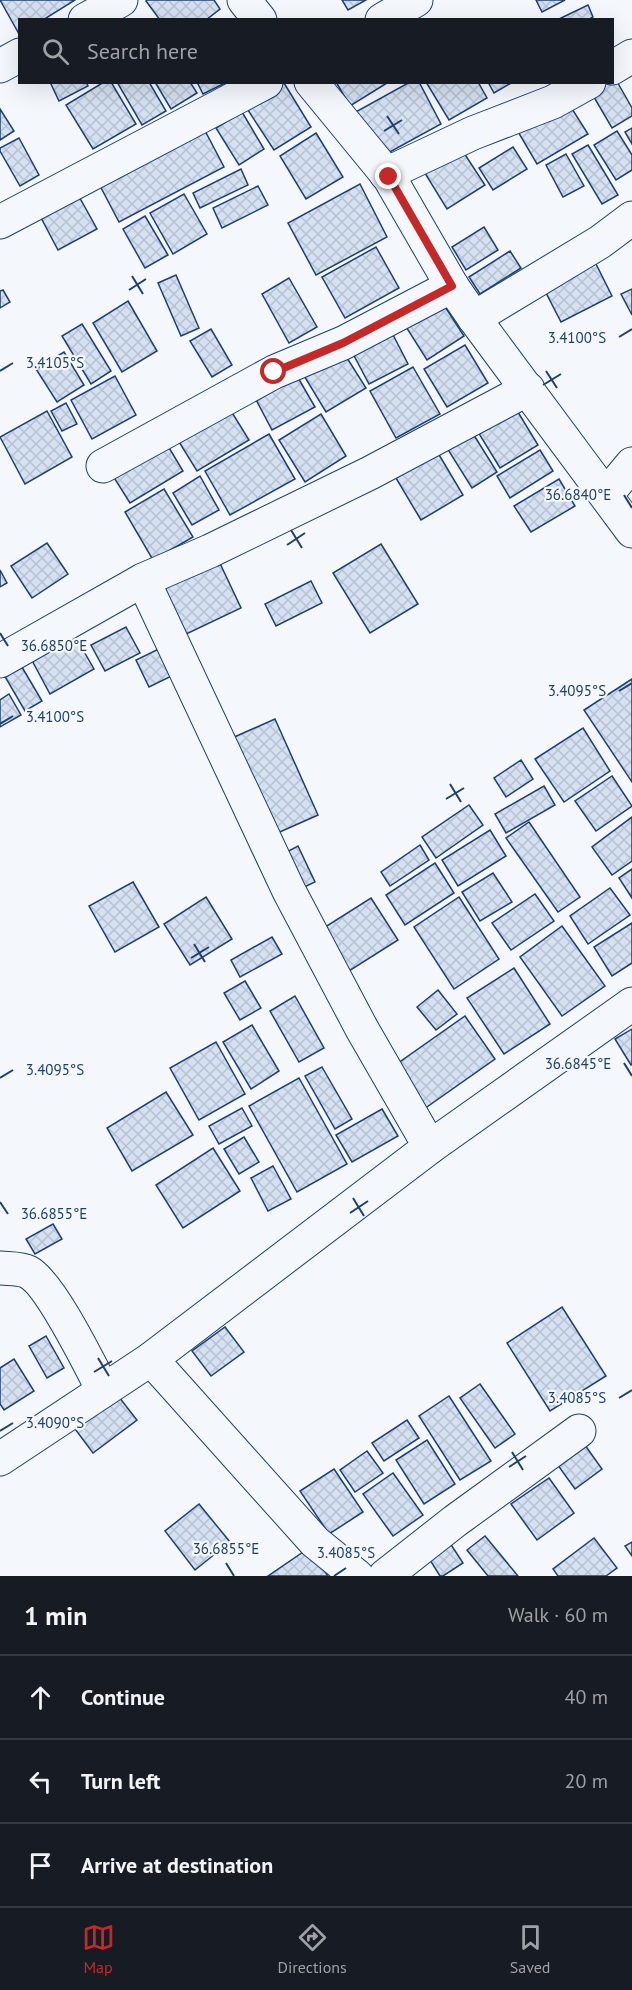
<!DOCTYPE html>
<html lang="en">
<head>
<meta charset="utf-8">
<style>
  :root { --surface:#171b24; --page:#20242c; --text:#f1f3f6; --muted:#9ea1a6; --line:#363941; --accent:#c62828 }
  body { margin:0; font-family:"PT Sans",sans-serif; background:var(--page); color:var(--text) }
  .stop { position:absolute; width:18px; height:18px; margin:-14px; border:4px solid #c62828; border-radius:50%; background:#fff }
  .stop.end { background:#c62828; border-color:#fff; box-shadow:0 2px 6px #0008 }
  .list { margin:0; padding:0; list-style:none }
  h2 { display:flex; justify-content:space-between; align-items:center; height:78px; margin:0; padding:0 24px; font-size:26px }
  h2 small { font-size:20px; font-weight:400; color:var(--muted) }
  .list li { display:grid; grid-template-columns:39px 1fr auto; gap:18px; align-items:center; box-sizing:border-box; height:84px; padding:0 24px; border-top:2px solid var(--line) }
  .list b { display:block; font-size:22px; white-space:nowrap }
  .list em { font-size:20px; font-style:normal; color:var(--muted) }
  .icon { flex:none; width:33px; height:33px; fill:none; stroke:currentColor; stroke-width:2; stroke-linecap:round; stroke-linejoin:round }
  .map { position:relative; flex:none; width:632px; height:1576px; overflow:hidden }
  .search { position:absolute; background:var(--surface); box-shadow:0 6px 24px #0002; left:18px; right:18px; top:18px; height:66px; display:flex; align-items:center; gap:15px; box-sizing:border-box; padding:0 21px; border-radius:0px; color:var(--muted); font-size:22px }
  .sheet { height:330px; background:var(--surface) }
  nav { display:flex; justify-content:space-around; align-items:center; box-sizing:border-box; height:84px; border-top:2px solid var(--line); background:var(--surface); font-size:16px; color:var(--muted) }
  nav a { display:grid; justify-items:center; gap:3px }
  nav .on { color:var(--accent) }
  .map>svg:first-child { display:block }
  .building { fill:url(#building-cross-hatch); stroke:#1d3f73; stroke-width:1.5 }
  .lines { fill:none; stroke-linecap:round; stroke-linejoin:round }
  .minor-casing { stroke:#1d3f73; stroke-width:35 }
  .minor { stroke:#f4f7fb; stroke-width:33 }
  .route { stroke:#c62828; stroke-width:8 }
  .ticks { fill:none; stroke:#1d3f73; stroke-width:2 }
  .ticks-label { font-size:15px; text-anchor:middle; fill:#1d3f73; stroke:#f4f7fb; stroke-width:4.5; stroke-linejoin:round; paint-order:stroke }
</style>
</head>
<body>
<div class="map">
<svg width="632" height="1576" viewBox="0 0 632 1576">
  <defs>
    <pattern id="building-cross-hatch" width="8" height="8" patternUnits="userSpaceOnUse" patternTransform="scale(1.5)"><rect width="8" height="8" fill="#d5e0f0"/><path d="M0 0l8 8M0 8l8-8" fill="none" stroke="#b6c1d1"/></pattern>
  </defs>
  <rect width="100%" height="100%" fill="#f4f7fb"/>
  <g class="building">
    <path d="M 0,0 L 75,0 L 43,20 L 20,20 L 19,34 Z"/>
    <path d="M 147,0 L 214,0 L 220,9 L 206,20 L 160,20 L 146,1 Z"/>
    <path d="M 342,0 L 366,0 L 348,10 Z"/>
    <path d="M 536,0 L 565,0 L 542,12 Z"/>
    <path d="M 588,5 L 593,17 L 588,20 L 557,20 Z"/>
    <path d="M 615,78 L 632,108 L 632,116 L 612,128 L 591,92 Z"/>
    <path d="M 50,82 L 86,82 L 88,86 L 59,101 Z"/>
    <path d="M 104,82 L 111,82 L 136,124 L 93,149 L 66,105 Z"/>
    <path d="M 117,82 L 149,82 L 166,111 L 142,125 Z"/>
    <path d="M 155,82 L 190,82 L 197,93 L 171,109 Z"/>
    <path d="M 197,82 L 227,82 L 203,94 Z"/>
    <path d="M 336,82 L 387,82 L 387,83 L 350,106 Z"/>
    <path d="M 410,82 L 419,82 L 441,124 L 377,159 L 352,114 Z"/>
    <path d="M 426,82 L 478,82 L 487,98 L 449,120 Z"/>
    <path d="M 488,82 L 513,82 L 494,93 Z"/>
    <path d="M 284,83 L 311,127 L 274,150 L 246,107 Z"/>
    <path d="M 567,101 L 588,134 L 537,164 L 517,130 Z"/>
    <path d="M 0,109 L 14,131 L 0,140 Z"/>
    <path d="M 242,112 L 264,149 L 239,165 L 216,128 Z"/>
    <path d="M 202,125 L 224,167 L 119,222 L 97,180 Z"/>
    <path d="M 632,128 L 632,144 L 625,132 Z"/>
    <path d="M 617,131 L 632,155 L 632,170 L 616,180 L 594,145 Z"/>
    <path d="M 316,133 L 343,177 L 306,199 L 280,156 Z"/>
    <path d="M 19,138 L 39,175 L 20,186 L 0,151 L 0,148 Z"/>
    <path d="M 588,145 L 618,195 L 602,204 L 572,154 Z"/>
    <path d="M 460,147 L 485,185 L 447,209 L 423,170 Z"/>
    <path d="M 513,147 L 527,169 L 493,190 L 479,168 Z"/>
    <path d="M 566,154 L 584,186 L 563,197 L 546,165 Z"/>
    <path d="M 241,169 L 248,185 L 200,208 L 193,193 Z"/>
    <path d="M 360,184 L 387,237 L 316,275 L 288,223 Z"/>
    <path d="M 258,186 L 268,205 L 222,228 L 213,208 Z"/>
    <path d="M 76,191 L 97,229 L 58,250 L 38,212 Z"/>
    <path d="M 184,194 L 207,234 L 173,254 L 150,213 Z"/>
    <path d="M 145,216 L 168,255 L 145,268 L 123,229 Z"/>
    <path d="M 484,227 L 498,250 L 466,270 L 452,247 Z"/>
    <path d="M 376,247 L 399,288 L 345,318 L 322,277 Z"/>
    <path d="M 510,251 L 521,268 L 480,294 L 469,277 Z"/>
    <path d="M 594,260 L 612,296 L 561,322 L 543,287 Z"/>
    <path d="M 176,275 L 199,328 L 181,336 L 158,283 Z"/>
    <path d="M 289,278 L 317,327 L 289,343 L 262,294 Z"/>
    <path d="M 632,289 L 632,315 L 621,294 Z"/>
    <path d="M 3,290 L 10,302 L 0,308 L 0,291 Z"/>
    <path d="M 440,299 L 464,336 L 427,360 L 403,322 Z"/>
    <path d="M 128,301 L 157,351 L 122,372 L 93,323 Z"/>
    <path d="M 82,324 L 111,371 L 91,384 L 62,336 Z"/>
    <path d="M 389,327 L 408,364 L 369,384 L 350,348 Z"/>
    <path d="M 211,329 L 232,365 L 212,377 L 190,341 Z"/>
    <path d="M 465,345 L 488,383 L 447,407 L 424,369 Z"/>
    <path d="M 342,350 L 366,388 L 326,412 L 303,374 Z"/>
    <path d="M 64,352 L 84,385 L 57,402 L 36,369 Z"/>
    <path d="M 413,367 L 440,414 L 396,438 L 370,391 Z"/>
    <path d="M 293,369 L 315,407 L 272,430 L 252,392 Z"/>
    <path d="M 115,376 L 136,415 L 92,439 L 71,400 Z"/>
    <path d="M 66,403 L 77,424 L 62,431 L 51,411 Z"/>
    <path d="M 513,404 L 538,445 L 500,468 L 475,427 Z"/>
    <path d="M 228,406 L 249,440 L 197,471 L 176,437 Z"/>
    <path d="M 47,411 L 72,457 L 25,484 L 0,437 Z"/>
    <path d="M 321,414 L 346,456 L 305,482 L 279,440 Z"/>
    <path d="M 472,432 L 497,472 L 472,488 L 447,448 Z"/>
    <path d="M 269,434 L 295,479 L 230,515 L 205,471 Z"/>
    <path d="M 162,436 L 183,471 L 130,503 L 108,468 Z"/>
    <path d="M 435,448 L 463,495 L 421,520 L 393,473 Z"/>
    <path d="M 540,450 L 553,471 L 510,498 L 497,476 Z"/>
    <path d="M 200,476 L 219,510 L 192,525 L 173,493 Z"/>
    <path d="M 559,479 L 575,506 L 531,532 L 514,506 Z"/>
    <path d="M 164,489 L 193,537 L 153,560 L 125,512 Z"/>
    <path d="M 47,543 L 68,574 L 32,598 L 11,566 Z"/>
    <path d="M 381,544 L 418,604 L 370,633 L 333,573 Z"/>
    <path d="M 217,557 L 241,608 L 182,636 L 158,585 Z"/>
    <path d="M 0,570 L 7,583 L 0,587 Z"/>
    <path d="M 311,581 L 322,603 L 276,626 L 265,604 Z"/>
    <path d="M 126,627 L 140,653 L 105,671 L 91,645 Z"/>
    <path d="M 71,629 L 94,669 L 50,694 L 28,653 Z"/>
    <path d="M 169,644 L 182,671 L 149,687 L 136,660 Z"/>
    <path d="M 16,657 L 42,701 L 25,711 L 0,668 Z"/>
    <path d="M 632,679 L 632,782 L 584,710 Z"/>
    <path d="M 9,694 L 21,715 L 0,727 L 0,700 Z"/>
    <path d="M 275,719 L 318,815 L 273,835 L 230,739 Z"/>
    <path d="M 583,728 L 610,771 L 564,802 L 535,759 Z"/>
    <path d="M 521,760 L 533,779 L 506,797 L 494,778 Z"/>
    <path d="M 612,776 L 632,806 L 596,831 L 575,801 Z"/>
    <path d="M 544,786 L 555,805 L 506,833 L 495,814 Z"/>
    <path d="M 469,805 L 483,825 L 436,858 L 422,837 Z"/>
    <path d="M 632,817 L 632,861 L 612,875 L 592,847 Z"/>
    <path d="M 529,822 L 580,897 L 558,912 L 506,838 Z"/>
    <path d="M 490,830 L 506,856 L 458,886 L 442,860 Z"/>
    <path d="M 420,845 L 429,860 L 390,886 L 381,872 Z"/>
    <path d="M 298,846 L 315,882 L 298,890 L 281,855 Z"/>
    <path d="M 435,863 L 454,893 L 405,925 L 386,895 Z"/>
    <path d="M 632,869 L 632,898 L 619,878 Z"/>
    <path d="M 493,873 L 512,902 L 480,921 L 462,892 Z"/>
    <path d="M 133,882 L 159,927 L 115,952 L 89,906 Z"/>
    <path d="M 610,888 L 630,915 L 588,944 L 570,916 Z"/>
    <path d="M 535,894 L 554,921 L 511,950 L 492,923 Z"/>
    <path d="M 206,897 L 232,939 L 190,965 L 164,924 Z"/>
    <path d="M 459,897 L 499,959 L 454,989 L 414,927 Z"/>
    <path d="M 371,898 L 398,940 L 349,971 L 322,929 Z"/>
    <path d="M 632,923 L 632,963 L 612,976 L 594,947 Z"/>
    <path d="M 562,926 L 605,986 L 562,1016 L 520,957 Z"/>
    <path d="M 272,937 L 282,954 L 240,977 L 231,960 Z"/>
    <path d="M 514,968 L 550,1024 L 504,1054 L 467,998 Z"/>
    <path d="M 245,981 L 261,1008 L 240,1020 L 224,993 Z"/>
    <path d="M 438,990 L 457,1014 L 436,1030 L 417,1007 Z"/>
    <path d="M 295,996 L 324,1048 L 299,1062 L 270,1011 Z"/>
    <path d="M 465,1016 L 495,1059 L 424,1109 L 394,1066 Z"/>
    <path d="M 252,1025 L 279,1071 L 251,1089 L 223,1042 Z"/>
    <path d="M 632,1029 L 632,1064 L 631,1065 L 615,1039 Z"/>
    <path d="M 216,1042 L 245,1094 L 199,1120 L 170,1068 Z"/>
    <path d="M 322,1067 L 352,1119 L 335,1129 L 305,1076 Z"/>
    <path d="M 299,1078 L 347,1164 L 297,1192 L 249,1106 Z"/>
    <path d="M 166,1092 L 193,1135 L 132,1171 L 107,1128 Z"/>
    <path d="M 242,1108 L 252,1126 L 219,1144 L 209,1126 Z"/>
    <path d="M 382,1109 L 398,1136 L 352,1162 L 336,1135 Z"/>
    <path d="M 244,1137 L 259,1162 L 239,1174 L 224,1149 Z"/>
    <path d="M 213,1148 L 240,1191 L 183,1228 L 156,1185 Z"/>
    <path d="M 273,1166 L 291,1199 L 268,1211 L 251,1178 Z"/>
    <path d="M 53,1224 L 62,1239 L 35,1254 L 26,1239 Z"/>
    <path d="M 562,1307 L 606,1376 L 550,1411 L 507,1343 Z"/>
    <path d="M 225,1327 L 244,1352 L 211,1376 L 192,1351 Z"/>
    <path d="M 46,1336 L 64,1368 L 47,1378 L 29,1346 Z"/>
    <path d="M 14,1359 L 34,1391 L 4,1410 L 0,1404 L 0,1368 Z"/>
    <path d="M 480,1384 L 515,1434 L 495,1448 L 460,1398 Z"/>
    <path d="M 115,1392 L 137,1420 L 93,1453 L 72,1425 Z"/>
    <path d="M 449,1396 L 491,1461 L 460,1480 L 419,1416 Z"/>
    <path d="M 407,1420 L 419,1438 L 384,1461 L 372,1443 Z"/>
    <path d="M 580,1438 L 602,1469 L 575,1489 L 552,1457 Z"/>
    <path d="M 427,1440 L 455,1484 L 424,1504 L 396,1460 Z"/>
    <path d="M 367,1451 L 383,1473 L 355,1492 L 340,1470 Z"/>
    <path d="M 334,1469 L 363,1512 L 329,1534 L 300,1491 Z"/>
    <path d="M 393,1473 L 423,1515 L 393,1536 L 363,1494 Z"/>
    <path d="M 549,1478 L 574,1513 L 537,1540 L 511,1504 Z"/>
    <path d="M 199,1504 L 230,1542 L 195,1570 L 165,1531 Z"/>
    <path d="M 485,1536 L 518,1576 L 488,1576 L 467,1550 Z"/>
    <path d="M 446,1537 L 463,1563 L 443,1576 L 440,1576 L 425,1552 Z"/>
    <path d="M 594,1538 L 617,1568 L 606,1576 L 558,1576 L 553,1569 Z"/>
    <path d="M 632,1542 L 632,1556 L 625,1546 Z"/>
    <path d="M 309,1548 L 328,1576 L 268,1576 Z"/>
  </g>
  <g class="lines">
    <defs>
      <g id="minor">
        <path d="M 244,0 L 260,20"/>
        <path d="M 85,20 L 121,0"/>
        <path d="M 382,20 L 416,0"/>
        <path d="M 0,66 L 20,55"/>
        <path d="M 612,68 L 632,56"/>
        <path d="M 311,82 L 389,177 L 452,286 L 474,318 L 632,531"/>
        <path d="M 386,174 L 473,133 L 553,102 L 589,82"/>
        <path d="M 0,222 L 266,82"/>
        <path d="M 474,318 L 600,242 L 632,218"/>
        <path d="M 103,466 L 274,372 L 343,343 L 452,286"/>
        <path d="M 606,495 L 632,464"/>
        <path d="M 143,580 L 289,891 L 362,1029 L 430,1147"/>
        <path d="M 0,661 L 143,580 L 210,551 L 370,473 L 528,389"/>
        <path d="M 0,1268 C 9,1269 20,1268 28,1272 C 50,1283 90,1365 103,1390"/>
        <path d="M 151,1359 L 315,1542 L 357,1576"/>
        <path d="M 0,1459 L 151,1359 L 430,1147 L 632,1004"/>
        <path d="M 385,1576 L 455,1521 L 579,1431"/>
      </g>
    </defs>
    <use href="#minor" class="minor-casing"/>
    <use href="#minor" class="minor"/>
  </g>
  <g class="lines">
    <path class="route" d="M 274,372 L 343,343 L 452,286 L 389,177"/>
  </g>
  <path class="ticks" d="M 387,116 L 399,134M 384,131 L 402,120M 132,276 L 143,294M 129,290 L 146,279M 619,337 L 632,329M 0,371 L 13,363M 546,371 L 557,388M 543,385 L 561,374M 624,495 L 632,508M 291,530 L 302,548M 287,545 L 305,533M 0,633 L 8,646M 619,691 L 632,683M 0,724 L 13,716M 450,784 L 461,802M 446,799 L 464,788M 194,944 L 205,962M 191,958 L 209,947M 624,1063 L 632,1076M 0,1078 L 13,1070M 353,1198 L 364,1216M 0,1202 L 8,1214M 350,1213 L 368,1201M 98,1358 L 109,1376M 94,1372 L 112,1361M 619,1398 L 632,1390M 0,1431 L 13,1423M 512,1452 L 523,1470M 509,1467 L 526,1456M 226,1563 L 234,1576M 334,1576 L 346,1568"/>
  <g class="ticks-label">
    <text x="577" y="343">3.4100°S</text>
    <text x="55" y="368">3.4105°S</text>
    <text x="578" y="500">36.6840°E</text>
    <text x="54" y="651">36.6850°E</text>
    <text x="577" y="696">3.4095°S</text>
    <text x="55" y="722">3.4100°S</text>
    <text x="578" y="1069">36.6845°E</text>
    <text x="55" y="1075">3.4095°S</text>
    <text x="54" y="1219">36.6855°E</text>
    <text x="577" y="1403">3.4085°S</text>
    <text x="55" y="1428">3.4090°S</text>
    <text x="226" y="1554">36.6855°E</text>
    <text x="346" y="1558">3.4085°S</text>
  </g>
</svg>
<div class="stop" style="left:274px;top:372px"></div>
<div class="stop end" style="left:389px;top:177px"></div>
<div class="search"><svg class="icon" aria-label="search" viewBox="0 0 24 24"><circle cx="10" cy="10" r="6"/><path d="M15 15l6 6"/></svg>Search here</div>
</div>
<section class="sheet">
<h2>1 min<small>Walk · 60 m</small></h2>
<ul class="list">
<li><svg class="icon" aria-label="ahead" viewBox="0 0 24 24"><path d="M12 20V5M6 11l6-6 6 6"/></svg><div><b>Continue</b></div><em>40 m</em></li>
<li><svg class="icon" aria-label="left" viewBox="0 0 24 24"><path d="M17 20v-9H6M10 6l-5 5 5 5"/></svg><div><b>Turn left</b></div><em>20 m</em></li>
<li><svg class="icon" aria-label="arrive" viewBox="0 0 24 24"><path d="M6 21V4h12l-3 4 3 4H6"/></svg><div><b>Arrive at destination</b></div></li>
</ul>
</section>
<nav>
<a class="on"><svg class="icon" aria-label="map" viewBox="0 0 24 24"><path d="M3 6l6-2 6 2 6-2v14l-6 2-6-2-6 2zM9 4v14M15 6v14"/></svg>Map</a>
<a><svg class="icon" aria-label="directions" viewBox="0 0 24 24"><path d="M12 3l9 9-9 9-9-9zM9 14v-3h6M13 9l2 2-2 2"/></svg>Directions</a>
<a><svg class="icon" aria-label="saved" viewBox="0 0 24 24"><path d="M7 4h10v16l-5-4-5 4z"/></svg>Saved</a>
</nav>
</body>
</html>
